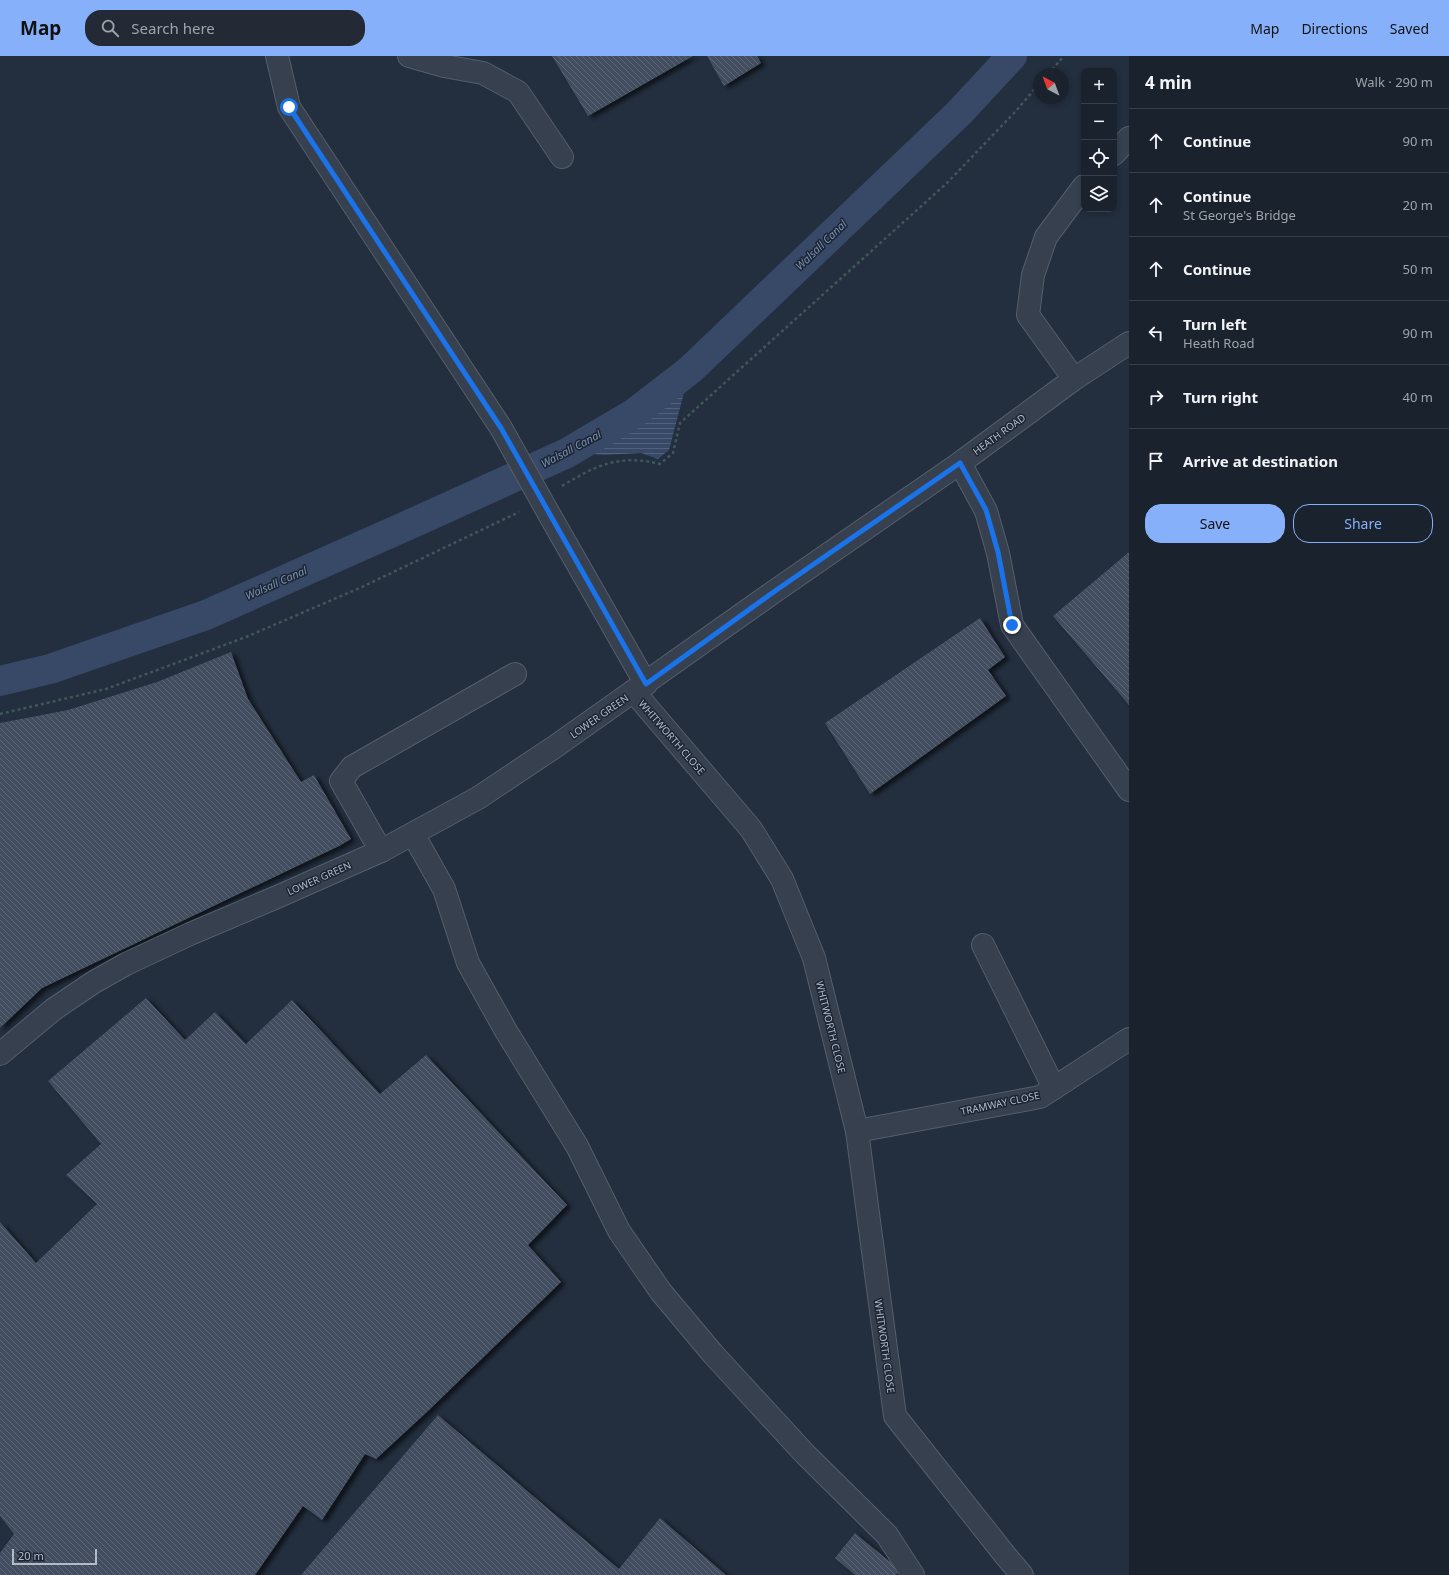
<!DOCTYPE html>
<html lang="en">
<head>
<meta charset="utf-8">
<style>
  :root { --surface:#1a222e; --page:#232a36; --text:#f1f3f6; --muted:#9fa4aa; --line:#383f4a; --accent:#87b0fa }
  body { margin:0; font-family:"Noto Sans",sans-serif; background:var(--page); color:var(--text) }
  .controls { position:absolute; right:12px; top:12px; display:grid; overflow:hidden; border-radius:8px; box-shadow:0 2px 6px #0003 }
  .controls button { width:36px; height:36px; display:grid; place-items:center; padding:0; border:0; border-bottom:1px solid var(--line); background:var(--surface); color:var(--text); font:20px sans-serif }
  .compass { position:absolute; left:1033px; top:12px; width:36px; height:36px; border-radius:50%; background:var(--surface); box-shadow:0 2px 6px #0003; rotate:319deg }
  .scale { position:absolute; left:12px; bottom:10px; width:85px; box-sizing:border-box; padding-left:4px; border:2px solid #b3bbc9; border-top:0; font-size:11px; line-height:14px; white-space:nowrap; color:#b3bbc9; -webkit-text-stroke:3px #1c2533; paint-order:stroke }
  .stop { position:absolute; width:12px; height:12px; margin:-9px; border:3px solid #1a73e8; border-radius:50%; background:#fff }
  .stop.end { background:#1a73e8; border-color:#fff; box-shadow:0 1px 4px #0008 }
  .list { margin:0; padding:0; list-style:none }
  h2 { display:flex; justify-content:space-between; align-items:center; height:52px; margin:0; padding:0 16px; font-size:17px }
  h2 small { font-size:13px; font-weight:400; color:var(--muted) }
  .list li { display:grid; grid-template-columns:26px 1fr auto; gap:12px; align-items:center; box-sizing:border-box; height:64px; padding:0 16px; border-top:1px solid var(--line) }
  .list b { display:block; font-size:15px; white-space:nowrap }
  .list p { margin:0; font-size:13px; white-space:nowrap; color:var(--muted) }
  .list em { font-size:13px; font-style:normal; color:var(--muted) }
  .actions { display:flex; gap:8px; padding:12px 16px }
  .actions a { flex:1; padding:9px 0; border:1px solid var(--accent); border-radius:16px; text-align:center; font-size:14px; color:var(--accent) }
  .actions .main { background:var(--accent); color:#111 }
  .icon { flex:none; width:22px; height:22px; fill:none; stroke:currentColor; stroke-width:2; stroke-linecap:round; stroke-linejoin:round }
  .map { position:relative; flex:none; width:1129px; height:1519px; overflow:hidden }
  header { display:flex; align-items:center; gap:24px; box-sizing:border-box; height:56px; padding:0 20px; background:var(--accent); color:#111 }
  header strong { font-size:19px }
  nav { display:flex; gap:22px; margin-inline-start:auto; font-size:14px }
  .search { width:280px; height:36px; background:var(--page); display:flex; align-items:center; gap:10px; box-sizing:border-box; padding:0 14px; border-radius:16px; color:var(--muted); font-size:15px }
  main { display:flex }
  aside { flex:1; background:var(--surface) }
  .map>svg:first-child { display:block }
  .water { fill:url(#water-rules) }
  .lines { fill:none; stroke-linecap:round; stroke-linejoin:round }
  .canal { stroke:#374966; stroke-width:30 }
  .building { fill:url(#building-back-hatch); filter:url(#shadow) }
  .minor-casing { stroke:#555e6c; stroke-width:24 }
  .path { stroke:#405759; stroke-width:2.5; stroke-dasharray:3 3; stroke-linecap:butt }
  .minor { stroke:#37404e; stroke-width:22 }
  .minor-bridge-casing { stroke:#555e6c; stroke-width:24; stroke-linecap:butt }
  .minor-bridge { stroke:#37404e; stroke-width:22 }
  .route { stroke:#1a73e8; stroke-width:5 }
  .labels { text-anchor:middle; stroke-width:3; stroke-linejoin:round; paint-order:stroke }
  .street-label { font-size:10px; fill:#b3bbc9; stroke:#1c2533 }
  .water-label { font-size:11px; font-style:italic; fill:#7b90b2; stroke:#1c2533 }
</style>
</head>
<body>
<header>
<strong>Map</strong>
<div class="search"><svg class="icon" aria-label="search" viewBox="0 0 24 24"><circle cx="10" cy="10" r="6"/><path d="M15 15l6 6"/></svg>Search here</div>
<nav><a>Map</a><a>Directions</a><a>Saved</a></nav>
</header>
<main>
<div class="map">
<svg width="1129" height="1519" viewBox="0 0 1129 1519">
  <defs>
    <pattern id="water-rules" width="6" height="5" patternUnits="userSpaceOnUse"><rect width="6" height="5" fill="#374966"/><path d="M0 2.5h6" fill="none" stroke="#52617b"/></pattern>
    <pattern id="building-back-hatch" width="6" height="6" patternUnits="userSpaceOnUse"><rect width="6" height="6" fill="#424e60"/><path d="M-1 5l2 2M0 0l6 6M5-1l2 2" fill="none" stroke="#5b6675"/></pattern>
    <filter id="shadow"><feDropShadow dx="4.5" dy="2.5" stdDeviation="2" flood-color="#0009"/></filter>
  </defs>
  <rect width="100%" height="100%" fill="#232e3e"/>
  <path class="water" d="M 690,314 L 669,394 L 658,403 L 641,397 L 606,399 L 567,397 L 633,358 Z"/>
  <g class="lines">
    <path class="canal" d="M 0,625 L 50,613 L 206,559 L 424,462 L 567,397 L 633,358 L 690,314 L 959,57 L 1012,0"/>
  </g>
  <g class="building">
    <path d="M 552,0 L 693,0 L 588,60 Z"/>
    <path d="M 707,0 L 757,0 L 761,7 L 724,30 Z"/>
    <path d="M 1129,496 L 1129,649 L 1053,560 Z"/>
    <path d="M 980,562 L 1005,601 L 988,614 L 1006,640 L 870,738 L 825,667 Z"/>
    <path d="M 231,596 L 248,643 L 301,726 L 314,719 L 351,783 L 339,790 L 42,932 L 0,972 L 0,667 L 68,654 L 157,626 Z"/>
    <path d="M 146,942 L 185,984 L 215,956 L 246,988 L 292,944 L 380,1038 L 426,999 L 567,1149 L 528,1189 L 561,1226 L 429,1354 L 376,1403 L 365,1398 L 322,1464 L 303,1450 L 255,1519 L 0,1519 L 0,1497 L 14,1478 L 0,1460 L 0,1166 L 36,1207 L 97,1148 L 66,1119 L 101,1088 L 48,1025 Z"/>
    <path d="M 438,1359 L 619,1513 L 660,1462 L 726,1519 L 301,1519 Z"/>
    <path d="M 855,1477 L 900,1514 L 896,1519 L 855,1519 L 835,1502 Z"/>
  </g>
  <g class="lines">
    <defs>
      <g id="minor">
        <path d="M 277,0 L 289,51 L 501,372"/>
        <path d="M 409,0 L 444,10 L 483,17 L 518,36 L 562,101"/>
        <path d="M 1114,98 L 1129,82"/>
        <path d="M 1074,323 L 1028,259 L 1033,219 L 1046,181 L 1084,130"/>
        <path d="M 960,407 L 986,455 L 998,497 L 1012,569 L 1129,734"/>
        <path d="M 549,458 L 646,628"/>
        <path d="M 634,636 L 751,773 L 782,823 L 814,902 L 857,1075 L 895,1360 L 1005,1499 L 1022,1519"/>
        <path d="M 413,778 L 444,833 L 468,907 L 506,975 L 577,1090 L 619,1175 L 661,1236 L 713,1298 L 805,1398 L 887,1479 L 913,1519"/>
        <path d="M 381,795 L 341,725 L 352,711 L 515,618"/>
        <path d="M 983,889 L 1054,1032"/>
        <path d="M 0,998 L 54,953 L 94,926 L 126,908 L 190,878 L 277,841 L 381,795 L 478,742 L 553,692 L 775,535 L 960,407 L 1074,323 L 1129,287"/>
        <path d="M 857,1075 L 1040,1041 L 1129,983"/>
      </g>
    </defs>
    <use href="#minor" class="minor-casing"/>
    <g class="path">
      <path d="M 1048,18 L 1064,0"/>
      <path d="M 562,430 C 596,409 620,398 660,408 L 673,397 L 680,367 L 947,127 L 1015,56 L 1039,28"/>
      <path d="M 0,658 L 106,633 L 246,581 L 362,531 L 519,456"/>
    </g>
    <use href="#minor" class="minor"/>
    <defs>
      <path id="minor-bridge" d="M 501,372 L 549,458"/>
    </defs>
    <use href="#minor-bridge" class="minor-bridge-casing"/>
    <use href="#minor-bridge" class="minor-bridge"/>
  </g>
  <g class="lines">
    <path class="route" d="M 289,51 L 501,372 L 646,628 L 775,535 L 960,407 L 986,454 L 998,496 L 1012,569"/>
  </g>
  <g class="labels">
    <g class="street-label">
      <text transform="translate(999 378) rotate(-36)" y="4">HEATH ROAD</text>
      <text transform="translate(599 660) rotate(-35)" y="4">LOWER GREEN</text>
      <text transform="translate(672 681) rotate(49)" y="4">WHITWORTH CLOSE</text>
      <text transform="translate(319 822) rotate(-24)" y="4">LOWER GREEN</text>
      <text transform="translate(831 971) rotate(76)" y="4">WHITWORTH CLOSE</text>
      <text transform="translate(1000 1047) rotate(-12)" y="4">TRAMWAY CLOSE</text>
      <text transform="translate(885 1290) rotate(82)" y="4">WHITWORTH CLOSE</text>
    </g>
    <g class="water-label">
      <text transform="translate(821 189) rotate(-44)" y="4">Walsall Canal</text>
      <text transform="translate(571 393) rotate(-28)" y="4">Walsall Canal</text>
      <text transform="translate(276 527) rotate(-24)" y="4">Walsall Canal</text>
    </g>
  </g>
</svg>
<div class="controls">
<button>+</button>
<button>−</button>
<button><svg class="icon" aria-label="locate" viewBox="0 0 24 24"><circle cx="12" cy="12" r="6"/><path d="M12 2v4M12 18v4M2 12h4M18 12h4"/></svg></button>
<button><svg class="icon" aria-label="layers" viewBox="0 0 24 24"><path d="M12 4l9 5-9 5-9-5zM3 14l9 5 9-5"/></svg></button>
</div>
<svg class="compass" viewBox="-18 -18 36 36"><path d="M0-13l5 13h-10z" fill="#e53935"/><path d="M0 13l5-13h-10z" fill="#9fa4aa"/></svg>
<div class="scale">20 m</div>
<div class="stop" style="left:289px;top:51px"></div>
<div class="stop end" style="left:1012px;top:569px"></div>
</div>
<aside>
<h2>4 min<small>Walk · 290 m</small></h2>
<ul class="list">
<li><svg class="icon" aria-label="ahead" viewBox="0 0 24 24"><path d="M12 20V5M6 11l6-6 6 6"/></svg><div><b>Continue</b></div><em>90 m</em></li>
<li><svg class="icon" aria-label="ahead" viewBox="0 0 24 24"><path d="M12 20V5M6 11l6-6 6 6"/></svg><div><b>Continue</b><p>St George's Bridge</p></div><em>20 m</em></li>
<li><svg class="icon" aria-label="ahead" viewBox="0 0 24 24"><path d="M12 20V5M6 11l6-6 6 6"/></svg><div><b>Continue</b></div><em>50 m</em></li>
<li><svg class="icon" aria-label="left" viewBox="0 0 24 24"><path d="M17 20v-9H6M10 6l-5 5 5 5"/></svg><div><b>Turn left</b><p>Heath Road</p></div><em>90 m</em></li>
<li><svg class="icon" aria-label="right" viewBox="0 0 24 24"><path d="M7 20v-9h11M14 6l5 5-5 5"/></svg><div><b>Turn right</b></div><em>40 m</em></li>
<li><svg class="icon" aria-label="arrive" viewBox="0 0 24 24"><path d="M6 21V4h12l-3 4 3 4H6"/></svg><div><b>Arrive at destination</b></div></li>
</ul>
<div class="actions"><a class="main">Save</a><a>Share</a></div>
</aside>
</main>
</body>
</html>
